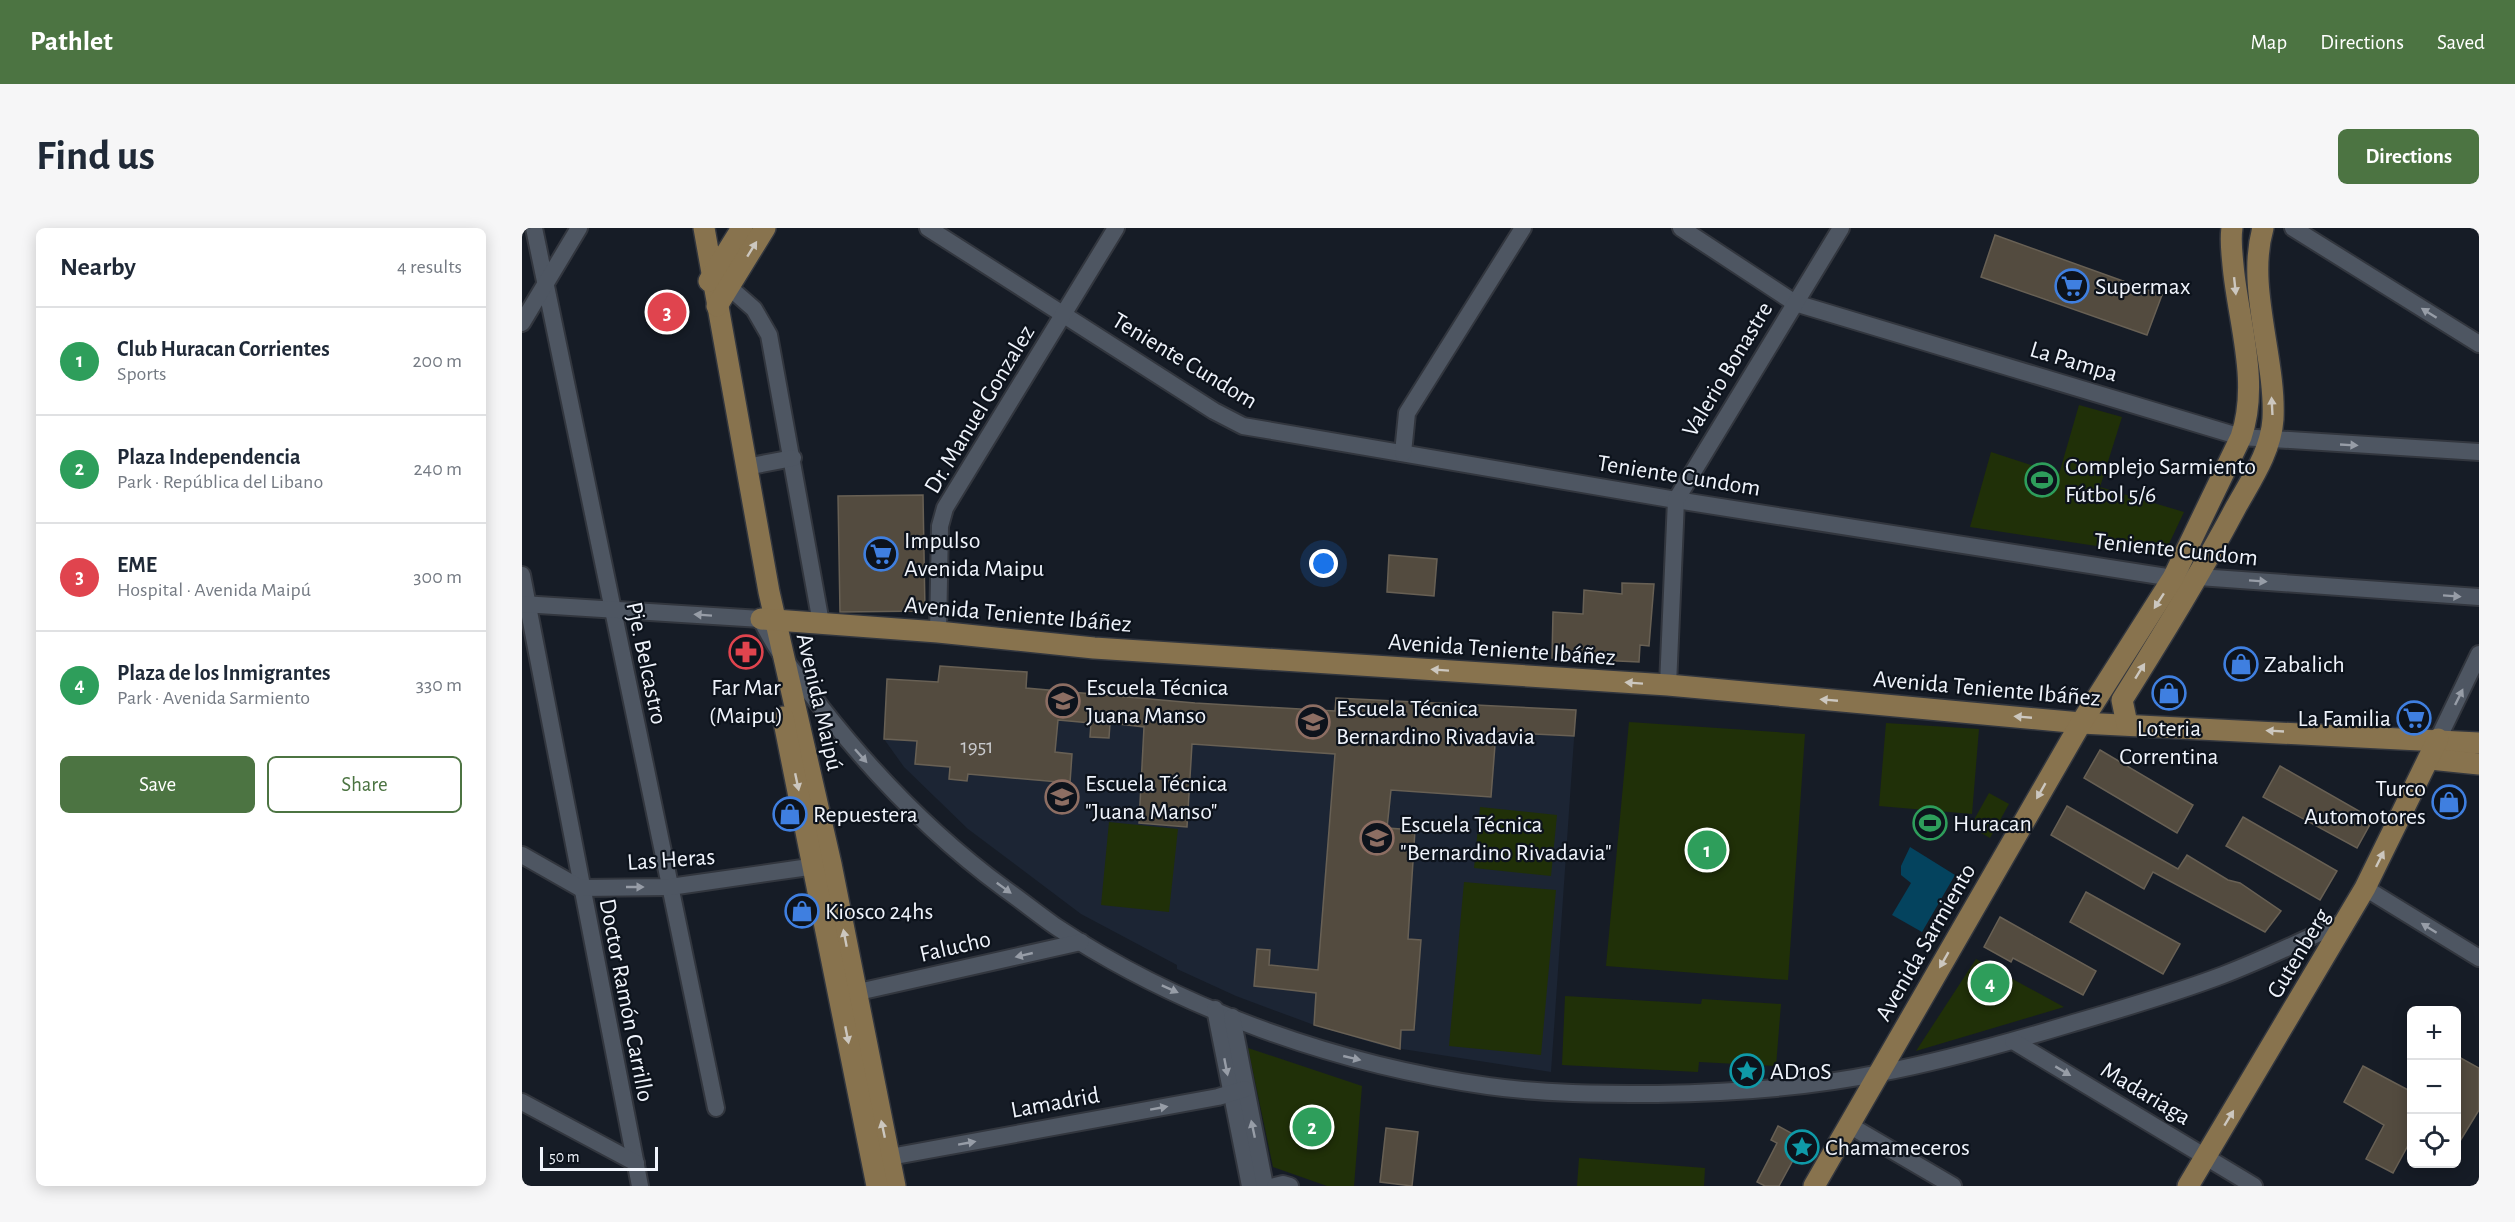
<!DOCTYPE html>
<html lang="en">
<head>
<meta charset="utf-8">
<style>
  :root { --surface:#fff; --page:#f6f6f7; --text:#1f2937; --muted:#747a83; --line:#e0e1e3; --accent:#4c7442 }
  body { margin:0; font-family:"Alegreya Sans",sans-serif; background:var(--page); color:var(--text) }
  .controls { position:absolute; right:18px; bottom:18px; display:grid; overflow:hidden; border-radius:9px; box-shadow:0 3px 15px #0003 }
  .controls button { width:54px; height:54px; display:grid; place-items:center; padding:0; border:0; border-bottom:2px solid var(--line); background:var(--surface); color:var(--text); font:30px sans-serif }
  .scale { position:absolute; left:18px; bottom:15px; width:118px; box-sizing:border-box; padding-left:6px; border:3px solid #f0f4fc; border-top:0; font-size:16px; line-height:21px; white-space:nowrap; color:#f0f4fc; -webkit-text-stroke:4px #0d131c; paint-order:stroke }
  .you { position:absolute; left:802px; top:336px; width:21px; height:21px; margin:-15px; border:4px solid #fff; border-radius:50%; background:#1a73e8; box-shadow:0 0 0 9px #1a73e833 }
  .badge { display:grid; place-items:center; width:39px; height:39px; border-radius:50%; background:var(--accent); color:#fff; font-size:20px; font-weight:700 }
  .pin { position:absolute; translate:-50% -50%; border:3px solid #fff; box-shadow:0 2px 6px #0006 }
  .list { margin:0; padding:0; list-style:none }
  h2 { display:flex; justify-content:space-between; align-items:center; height:78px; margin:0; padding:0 24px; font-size:26px }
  h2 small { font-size:20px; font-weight:400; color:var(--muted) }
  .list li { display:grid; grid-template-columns:39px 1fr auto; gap:18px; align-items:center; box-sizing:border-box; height:108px; padding:0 24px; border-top:2px solid var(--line) }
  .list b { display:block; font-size:22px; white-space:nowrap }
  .list p { margin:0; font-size:20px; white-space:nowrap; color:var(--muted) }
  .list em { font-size:20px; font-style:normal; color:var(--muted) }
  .actions { display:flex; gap:12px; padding:18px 24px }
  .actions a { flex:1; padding:14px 0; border:2px solid var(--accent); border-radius:9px; text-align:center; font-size:21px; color:var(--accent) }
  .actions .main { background:var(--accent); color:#fff }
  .icon { flex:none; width:33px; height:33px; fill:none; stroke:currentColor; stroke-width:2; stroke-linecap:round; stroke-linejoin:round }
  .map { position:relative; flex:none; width:1957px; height:958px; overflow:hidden; border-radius:9px }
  header { display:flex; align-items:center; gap:36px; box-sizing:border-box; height:84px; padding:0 30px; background:var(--accent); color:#fff }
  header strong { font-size:28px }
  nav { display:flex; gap:33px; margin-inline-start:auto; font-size:21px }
  .intro { display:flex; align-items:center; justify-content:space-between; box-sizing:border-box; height:144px; padding:0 36px }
  h1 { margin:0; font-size:42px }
  .button { padding:15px 27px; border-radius:9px; background:var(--accent); color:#fff; font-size:21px; font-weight:700 }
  main { display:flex; gap:36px; padding:0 36px }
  aside { flex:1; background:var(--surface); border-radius:9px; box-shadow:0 3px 15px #0003 }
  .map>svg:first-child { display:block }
  .built { fill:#1c2534 }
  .green { fill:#203008 }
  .water { fill:#04435e }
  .building { fill:#534b3f; stroke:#686054; stroke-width:1.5 }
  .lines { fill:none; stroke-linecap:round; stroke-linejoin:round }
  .minor-casing { stroke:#32363e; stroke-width:20 }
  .major-casing { stroke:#32363e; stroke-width:24 }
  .minor { stroke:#4e5662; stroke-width:16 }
  .major { stroke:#88734e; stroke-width:21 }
  .oneway { fill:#ccc7bf }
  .oneway2 { fill:#979da7 }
  .labels { text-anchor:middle; stroke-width:4.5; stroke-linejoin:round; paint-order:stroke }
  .number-label { font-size:21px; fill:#c9cacd }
  .poi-label { font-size:24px; fill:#f0f4fc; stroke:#0d131c; text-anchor:start }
  .street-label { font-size:24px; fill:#f0f4fc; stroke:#0d131c }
</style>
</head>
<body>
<header>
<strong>Pathlet</strong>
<nav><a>Map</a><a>Directions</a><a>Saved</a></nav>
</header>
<div class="intro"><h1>Find us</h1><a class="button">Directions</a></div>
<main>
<aside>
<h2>Nearby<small>4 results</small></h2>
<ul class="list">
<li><span class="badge" style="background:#2e9e5b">1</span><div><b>Club Huracan Corrientes</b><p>Sports</p></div><em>200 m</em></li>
<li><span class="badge" style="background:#2e9e5b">2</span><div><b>Plaza Independencia</b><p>Park · República del Libano</p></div><em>240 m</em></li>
<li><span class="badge" style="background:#e0444e">3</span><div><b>EME</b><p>Hospital · Avenida Maipú</p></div><em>300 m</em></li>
<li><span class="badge" style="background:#2e9e5b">4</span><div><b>Plaza de los Inmigrantes</b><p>Park · Avenida Sarmiento</p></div><em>330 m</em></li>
</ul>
<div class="actions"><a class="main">Save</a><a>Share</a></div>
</aside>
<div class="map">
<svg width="1957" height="958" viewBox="0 0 1957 958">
  <rect width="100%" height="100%" fill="#161c26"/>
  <path class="built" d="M 418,438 L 505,444 L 504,460 L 673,475 L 813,483 L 814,470 L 1054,482 L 1029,844 L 861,818 L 792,797 L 714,768 L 655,741 L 655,737 L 559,686 L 446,601 L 382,539 L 362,511 L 365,451 L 416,454 Z"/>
  <g class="green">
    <path d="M 1557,177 L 1600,189 L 1578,259 L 1662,284 L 1645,320 L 1634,327 L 1448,299 L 1469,224 L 1537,246 Z"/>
    <path d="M 1107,494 L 1283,506 L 1266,752 L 1084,738 Z"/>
    <path d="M 1364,495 L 1457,501 L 1450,586 L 1357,578 Z"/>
    <path d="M 1467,565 L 1487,576 L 1468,610 L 1448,599 Z"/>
    <path d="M 958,579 L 1035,587 L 1029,648 L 952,640 Z"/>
    <path d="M 587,594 L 656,601 L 647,684 L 579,677 Z"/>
    <path d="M 942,654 L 1034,662 L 1019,827 L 927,818 Z"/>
    <path d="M 1454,731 L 1542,779 L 1394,823 Z"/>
    <path d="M 1043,768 L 1179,776 L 1180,771 L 1259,776 L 1254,838 L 1177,834 L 1176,844 L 1040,837 Z"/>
    <path d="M 726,820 L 840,858 L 832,958 L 805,958 L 751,939 Z"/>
    <path d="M 1057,930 L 1183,940 L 1182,958 L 1055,958 Z"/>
  </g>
  <path class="water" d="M 1388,619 L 1433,647 L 1400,704 L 1370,687 L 1389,655 L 1379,647 L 1379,638 Z"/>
  <g class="building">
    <path d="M 1473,7 L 1640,67 L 1625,107 L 1459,49 Z"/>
    <path d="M 401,267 L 403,383 L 318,384 L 316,268 Z"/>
    <path d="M 867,327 L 915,331 L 912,368 L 865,364 Z"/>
    <path d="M 1100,355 L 1132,356 L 1127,418 L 1118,417 L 1117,434 L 1030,430 L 1031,384 L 1061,386 L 1062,362 L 1100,366 Z"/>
    <path d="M 418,438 L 505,444 L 504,460 L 673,475 L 813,483 L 814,470 L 1054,482 L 1052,508 L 974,504 L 969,569 L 869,562 L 865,600 L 893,602 L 886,711 L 899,712 L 892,802 L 879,802 L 878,821 L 792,797 L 794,765 L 732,758 L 735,721 L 748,722 L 747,737 L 796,742 L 813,526 L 670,516 L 665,599 L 617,595 L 622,499 L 588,495 L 587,510 L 568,509 L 569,495 L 536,492 L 533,524 L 550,526 L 548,555 L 446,546 L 445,553 L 427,551 L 428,539 L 393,536 L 395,513 L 362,511 L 365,451 L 416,454 Z"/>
    <path d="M 1578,522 L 1671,577 L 1655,605 L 1562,550 Z"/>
    <path d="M 1758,538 L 1851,591 L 1835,620 L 1741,569 Z"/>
    <path d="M 1545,578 L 1656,641 L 1665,627 L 1706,652 L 1718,655 L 1759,683 L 1743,704 L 1631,644 L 1622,661 L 1529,607 Z"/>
    <path d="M 1721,589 L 1815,643 L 1798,672 L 1704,618 Z"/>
    <path d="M 1564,664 L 1658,716 L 1641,746 L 1548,694 Z"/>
    <path d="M 1478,689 L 1574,743 L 1561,767 L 1491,730 L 1489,734 L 1462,719 Z"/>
    <path d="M 1935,828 L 1957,840 L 1957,882 L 1935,918 Z"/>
    <path d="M 1841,838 L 1890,864 L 1890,910 L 1871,945 L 1844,931 L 1862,897 L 1822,874 Z"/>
    <path d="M 1256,898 L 1282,912 L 1257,958 L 1243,958 L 1235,954 L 1255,915 L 1249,912 Z"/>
    <path d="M 864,900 L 896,904 L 890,958 L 858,954 Z"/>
  </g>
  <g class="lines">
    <defs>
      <g id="minor">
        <path d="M 12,0 L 194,880"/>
        <path d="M 406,0 L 692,183 L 721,198 L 1154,272 L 1651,350 L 1677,349 L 1957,369"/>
        <path d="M 1159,0 L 1273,75 L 1719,209 L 1957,224"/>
        <path d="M 1771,0 L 1957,116"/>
        <path d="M 207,59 L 232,81 L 247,107 L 299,395"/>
        <path d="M 0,95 L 57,0"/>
        <path d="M 881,225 L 885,185 L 1001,0"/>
        <path d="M 224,239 L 271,230"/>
        <path d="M 0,347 L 118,958"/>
        <path d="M 0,376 L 239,391 C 254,424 277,450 299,479 C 353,548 412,609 483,661 C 500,673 516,686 533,698 C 659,782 817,837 966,858 C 1022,866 1079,866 1135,866 C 1209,865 1285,860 1358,845 C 1422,833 1485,815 1548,796 C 1599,781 1651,766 1701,747 C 1743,731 1783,711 1824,693"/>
        <path d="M 416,404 L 418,298 L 423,280 L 594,0"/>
        <path d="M 1146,457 L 1154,272 L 1319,0"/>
        <path d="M 1916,511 L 1957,426"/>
        <path d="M 0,627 L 58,660 L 148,659 L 301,637"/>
        <path d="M 1843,660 L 1957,730"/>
        <path d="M 323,767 L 559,714"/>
        <path d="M 693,781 L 728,958"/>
        <path d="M 710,789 L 743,958"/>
        <path d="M 1491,813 L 1732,958"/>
        <path d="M 0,874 L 114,935"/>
        <path d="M 1327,897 L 1431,958"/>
        <path d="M 357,931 L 696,869 L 723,861"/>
        <path d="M 753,958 L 761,956 L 768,958"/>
      </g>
      <g id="major">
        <path d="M 182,0 L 247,364 L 309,636 L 373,958"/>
        <path d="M 187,53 L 220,0"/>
        <path d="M 195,78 L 243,0"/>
        <path d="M 239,391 L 416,404 L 572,420 L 1146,457 L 1559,495 L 1957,515"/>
        <path d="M 261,489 L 355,958"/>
        <path d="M 1605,496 L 1600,472 C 1640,408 1679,345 1714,279 C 1729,252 1749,223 1751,191 C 1754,130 1724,59 1741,0"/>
        <path d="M 1908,531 L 1957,536"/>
        <path d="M 1292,958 L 1559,495 L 1651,350 L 1719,209 C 1738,154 1716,93 1711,37 C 1710,25 1708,12 1710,0"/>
        <path d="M 1666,958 L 1843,660 L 1916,511"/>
      </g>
    </defs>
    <use href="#minor" class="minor-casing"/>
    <use href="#major" class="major-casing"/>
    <use href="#minor" class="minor"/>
    <use href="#major" class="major"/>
  </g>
  <defs><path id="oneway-solid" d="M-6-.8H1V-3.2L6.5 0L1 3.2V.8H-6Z" transform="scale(1.5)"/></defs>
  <g class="oneway">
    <use href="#oneway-solid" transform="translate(230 21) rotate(-58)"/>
    <use href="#oneway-solid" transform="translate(1713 58) rotate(84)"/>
    <use href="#oneway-solid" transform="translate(1750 178) rotate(-93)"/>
    <use href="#oneway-solid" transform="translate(1637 373) rotate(123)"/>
    <use href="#oneway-solid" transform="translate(918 442) rotate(-176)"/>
    <use href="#oneway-solid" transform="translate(1618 443) rotate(-58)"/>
    <use href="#oneway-solid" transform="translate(1112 455) rotate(-176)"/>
    <use href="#oneway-solid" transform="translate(1307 472) rotate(-175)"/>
    <use href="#oneway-solid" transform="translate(1501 489) rotate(-175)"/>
    <use href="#oneway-solid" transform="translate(1753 503) rotate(-177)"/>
    <use href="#oneway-solid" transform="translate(275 554) rotate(78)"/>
    <use href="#oneway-solid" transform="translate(1519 563) rotate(120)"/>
    <use href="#oneway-solid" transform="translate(1858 631) rotate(-64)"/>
    <use href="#oneway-solid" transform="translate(323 710) rotate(-101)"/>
    <use href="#oneway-solid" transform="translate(1422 732) rotate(120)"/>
    <use href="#oneway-solid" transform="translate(325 807) rotate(79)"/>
    <use href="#oneway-solid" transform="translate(1707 890) rotate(-59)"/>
    <use href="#oneway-solid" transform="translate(361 901) rotate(-102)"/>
  </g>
  <g class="oneway2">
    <use href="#oneway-solid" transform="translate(1907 85) rotate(-148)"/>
    <use href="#oneway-solid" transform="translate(1827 217) rotate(3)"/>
    <use href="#oneway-solid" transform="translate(1736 353) rotate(4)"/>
    <use href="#oneway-solid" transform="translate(1930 368) rotate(4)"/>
    <use href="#oneway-solid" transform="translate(181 387) rotate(-176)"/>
    <use href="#oneway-solid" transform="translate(1937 469) rotate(-64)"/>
    <use href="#oneway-solid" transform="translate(339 528) rotate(48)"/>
    <use href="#oneway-solid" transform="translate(113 659)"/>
    <use href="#oneway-solid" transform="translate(482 660) rotate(36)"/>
    <use href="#oneway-solid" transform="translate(1907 700) rotate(-148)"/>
    <use href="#oneway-solid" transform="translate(502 727) rotate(167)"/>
    <use href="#oneway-solid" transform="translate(648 761) rotate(24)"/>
    <use href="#oneway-solid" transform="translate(830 830) rotate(13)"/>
    <use href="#oneway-solid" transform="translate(704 839) rotate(79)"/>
    <use href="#oneway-solid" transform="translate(1541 843) rotate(31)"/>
    <use href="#oneway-solid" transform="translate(637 880) rotate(-10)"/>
    <use href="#oneway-solid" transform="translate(731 901) rotate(-102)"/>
    <use href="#oneway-solid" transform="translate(445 915) rotate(-10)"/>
  </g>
  <defs>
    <symbol id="supermarket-ring" viewBox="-11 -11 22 22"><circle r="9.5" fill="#0d131c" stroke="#3f7fe0" stroke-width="1.5"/><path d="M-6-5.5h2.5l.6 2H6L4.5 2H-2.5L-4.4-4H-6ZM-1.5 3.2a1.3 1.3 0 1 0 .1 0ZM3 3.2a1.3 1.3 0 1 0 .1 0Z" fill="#3f7fe0"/></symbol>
    <symbol id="stadium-ring" viewBox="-11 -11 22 22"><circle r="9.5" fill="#0d131c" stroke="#2e9e5b" stroke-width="1.5"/><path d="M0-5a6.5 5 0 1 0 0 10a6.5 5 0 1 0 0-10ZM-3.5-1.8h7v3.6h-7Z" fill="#2e9e5b"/></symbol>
    <symbol id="pharmacy-ring" viewBox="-11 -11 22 22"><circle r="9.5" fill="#0d131c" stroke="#e0444e" stroke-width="1.5"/><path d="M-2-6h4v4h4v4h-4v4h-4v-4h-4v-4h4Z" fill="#e0444e"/></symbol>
    <symbol id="shop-ring" viewBox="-11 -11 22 22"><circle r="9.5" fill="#0d131c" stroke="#3f7fe0" stroke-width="1.5"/><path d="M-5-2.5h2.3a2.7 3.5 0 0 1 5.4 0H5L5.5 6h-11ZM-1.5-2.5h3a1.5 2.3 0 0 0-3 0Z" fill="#3f7fe0"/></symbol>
    <symbol id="school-ring" viewBox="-11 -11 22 22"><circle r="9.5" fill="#0d131c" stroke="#8d6e63" stroke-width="1.5"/><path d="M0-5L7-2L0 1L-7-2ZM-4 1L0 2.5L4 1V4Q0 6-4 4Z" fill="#8d6e63"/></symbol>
    <symbol id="sight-ring" viewBox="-11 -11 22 22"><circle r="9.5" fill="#0d131c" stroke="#0f9aa8" stroke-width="1.5"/><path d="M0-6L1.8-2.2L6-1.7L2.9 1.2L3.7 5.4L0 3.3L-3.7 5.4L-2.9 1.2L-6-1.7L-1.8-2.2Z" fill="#0f9aa8"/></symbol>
  </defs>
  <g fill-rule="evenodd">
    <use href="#supermarket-ring" x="1531" y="39" width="38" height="38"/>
    <use href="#stadium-ring" x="1501" y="233" width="38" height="38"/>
    <use href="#supermarket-ring" x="340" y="307" width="38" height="38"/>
    <use href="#pharmacy-ring" x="205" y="405" width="38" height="38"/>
    <use href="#shop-ring" x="1700" y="417" width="38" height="38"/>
    <use href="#shop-ring" x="1628" y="446" width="38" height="38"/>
    <use href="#school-ring" x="522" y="454" width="38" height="38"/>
    <use href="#supermarket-ring" x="1873" y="471" width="38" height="38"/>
    <use href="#school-ring" x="772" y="475" width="38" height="38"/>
    <use href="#school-ring" x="521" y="550" width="38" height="38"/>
    <use href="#shop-ring" x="1908" y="555" width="38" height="38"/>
    <use href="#shop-ring" x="249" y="567" width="38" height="38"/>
    <use href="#stadium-ring" x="1389" y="576" width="38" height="38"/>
    <use href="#school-ring" x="836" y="591" width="38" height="38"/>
    <use href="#shop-ring" x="261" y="664" width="38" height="38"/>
    <use href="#sight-ring" x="1206" y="824" width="38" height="38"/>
    <use href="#sight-ring" x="1261" y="900" width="38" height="38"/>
  </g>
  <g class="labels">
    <g class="number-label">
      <text x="455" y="525">1951</text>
    </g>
    <g class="poi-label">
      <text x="1573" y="66">Supermax</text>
      <text x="1543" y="246">Complejo Sarmiento<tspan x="1543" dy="28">Fútbol 5/6</tspan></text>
      <text x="382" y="320">Impulso<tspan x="382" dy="28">Avenida Maipu</tspan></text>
      <text x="1742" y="444">Zabalich</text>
      <text x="224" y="467" text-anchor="middle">Far Mar<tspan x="224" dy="28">(Maipu)</tspan></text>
      <text x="564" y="467">Escuela Técnica<tspan x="564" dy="28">Juana Manso</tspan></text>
      <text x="814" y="488">Escuela Técnica<tspan x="814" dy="28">Bernardino Rivadavia</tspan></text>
      <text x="1869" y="498" text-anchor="end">La Familia</text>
      <text x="1647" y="508" text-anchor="middle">Loteria<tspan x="1647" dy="28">Correntina</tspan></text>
      <text x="563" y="563">Escuela Técnica<tspan x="563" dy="28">"Juana Manso"</tspan></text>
      <text x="1904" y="568" text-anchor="end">Turco<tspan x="1904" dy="28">Automotores</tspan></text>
      <text x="291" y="594">Repuestera</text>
      <text x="1431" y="603">Huracan</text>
      <text x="878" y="604">Escuela Técnica<tspan x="878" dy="28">"Bernardino Rivadavia"</tspan></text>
      <text x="303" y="691">Kiosco 24hs</text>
      <text x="1248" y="851">AD10S</text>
      <text x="1303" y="927">Chamameceros</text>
    </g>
    <g class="street-label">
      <text transform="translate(663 132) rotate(31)" y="8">Teniente Cundom</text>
      <text transform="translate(1552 133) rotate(17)" y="8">La Pampa</text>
      <text transform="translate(1205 141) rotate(-59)" y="8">Valerio Bonastre</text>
      <text transform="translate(457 181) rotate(-59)" y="8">Dr. Manuel Gonzalez</text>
      <text transform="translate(1157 247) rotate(9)" y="8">Teniente Cundom</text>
      <text transform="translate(1654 321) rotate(6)" y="8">Teniente Cundom</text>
      <text transform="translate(496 386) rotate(5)" y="8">Avenida Teniente Ibáñez</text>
      <text transform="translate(980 421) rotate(4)" y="8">Avenida Teniente Ibáñez</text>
      <text transform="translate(125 435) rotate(78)" y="8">Pje. Belcastro</text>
      <text transform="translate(1465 460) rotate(5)" y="8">Avenida Teniente Ibáñez</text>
      <text transform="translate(298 474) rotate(77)" y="8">Avenida Maipú</text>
      <text transform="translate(149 631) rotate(-4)" y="8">Las Heras</text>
      <text transform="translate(1403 714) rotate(-60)" y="8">Avenida Sarmiento</text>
      <text transform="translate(433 718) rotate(-13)" y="8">Falucho</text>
      <text transform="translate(1776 725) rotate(-59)" y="8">Gutenberg</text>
      <text transform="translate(105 772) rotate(79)" y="8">Doctor Ramón Carrillo</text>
      <text transform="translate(1624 865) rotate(31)" y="8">Madariaga</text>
      <text transform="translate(533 874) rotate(-10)" y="8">Lamadrid</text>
    </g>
  </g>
</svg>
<div class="controls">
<button>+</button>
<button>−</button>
<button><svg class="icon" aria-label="locate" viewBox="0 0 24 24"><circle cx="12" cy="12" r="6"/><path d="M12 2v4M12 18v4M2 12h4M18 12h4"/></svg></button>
</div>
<div class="scale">50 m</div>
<div class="you"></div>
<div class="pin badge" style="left:1185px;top:622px;background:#2e9e5b">1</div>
<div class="pin badge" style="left:790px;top:899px;background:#2e9e5b">2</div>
<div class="pin badge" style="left:145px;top:84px;background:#e0444e">3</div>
<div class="pin badge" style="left:1468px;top:755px;background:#2e9e5b">4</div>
</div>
</main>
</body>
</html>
